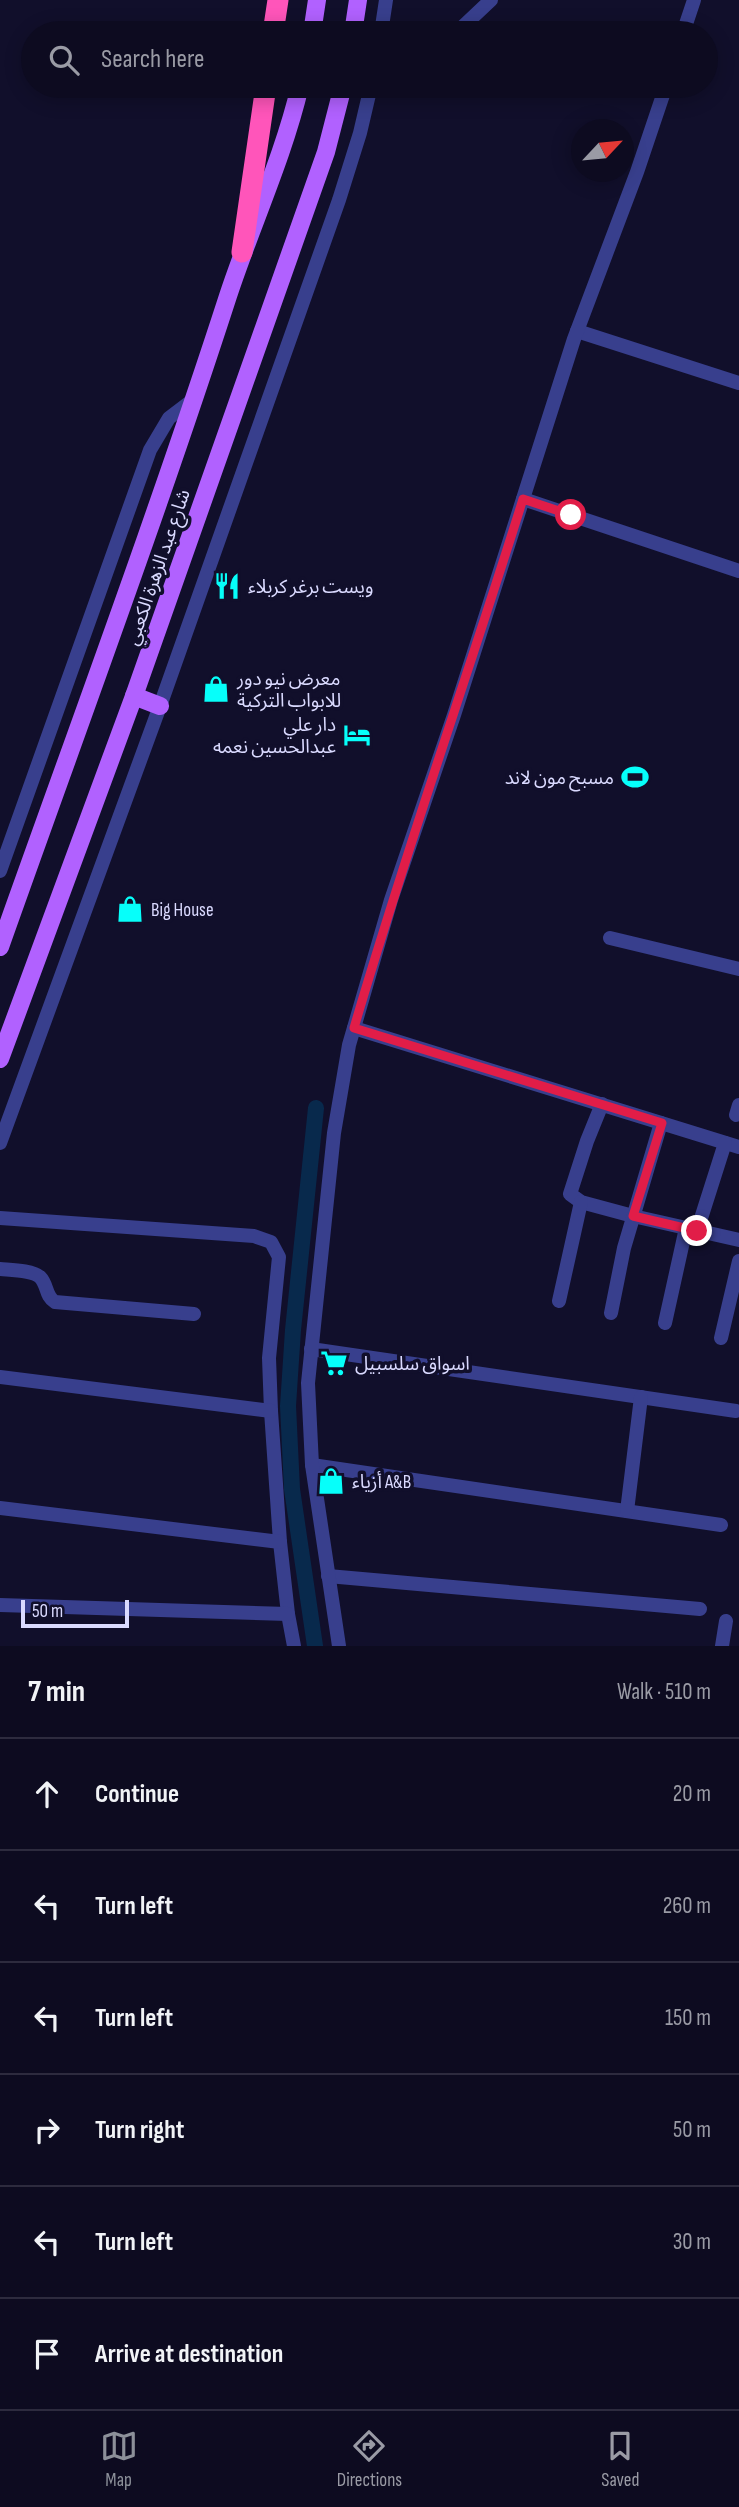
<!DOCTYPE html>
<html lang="en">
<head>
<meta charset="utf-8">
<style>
  :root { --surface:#0d0b20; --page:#161429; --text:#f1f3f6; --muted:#9a9ba5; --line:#2d2b3e; --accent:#8c9099 }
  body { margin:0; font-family:"Sofia Sans Condensed","Noto Sans Arabic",sans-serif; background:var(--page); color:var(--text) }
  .compass { position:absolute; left:571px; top:119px; width:63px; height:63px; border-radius:50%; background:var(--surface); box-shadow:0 4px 18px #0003; rotate:64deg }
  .scale { position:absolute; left:21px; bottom:18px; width:108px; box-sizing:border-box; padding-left:7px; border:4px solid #dadaff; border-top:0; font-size:19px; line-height:24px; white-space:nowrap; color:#dadaff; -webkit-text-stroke:5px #110f2b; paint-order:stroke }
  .stop { position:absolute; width:21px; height:21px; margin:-16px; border:5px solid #e11d48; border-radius:50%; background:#fff }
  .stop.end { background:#e11d48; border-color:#fff; box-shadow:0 2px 7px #0008 }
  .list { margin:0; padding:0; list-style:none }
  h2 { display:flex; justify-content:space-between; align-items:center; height:91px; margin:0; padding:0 28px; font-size:30px }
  h2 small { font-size:23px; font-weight:400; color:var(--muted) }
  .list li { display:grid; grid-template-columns:46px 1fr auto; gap:21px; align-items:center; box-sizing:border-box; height:112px; padding:0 28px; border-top:2px solid var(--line) }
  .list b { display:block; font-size:26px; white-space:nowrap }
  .list em { font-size:23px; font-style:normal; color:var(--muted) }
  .icon { flex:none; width:38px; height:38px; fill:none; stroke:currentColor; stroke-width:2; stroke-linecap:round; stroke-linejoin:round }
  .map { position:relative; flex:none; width:739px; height:1646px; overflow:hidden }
  .search { position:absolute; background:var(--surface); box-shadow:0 4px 18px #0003; left:21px; right:21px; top:21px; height:77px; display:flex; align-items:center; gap:18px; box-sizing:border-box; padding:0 24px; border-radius:38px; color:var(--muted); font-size:26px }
  .sheet { height:763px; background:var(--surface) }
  nav { display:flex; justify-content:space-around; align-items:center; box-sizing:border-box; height:98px; border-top:2px solid var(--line); background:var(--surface); font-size:19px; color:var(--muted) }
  nav a { display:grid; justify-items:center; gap:4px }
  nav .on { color:var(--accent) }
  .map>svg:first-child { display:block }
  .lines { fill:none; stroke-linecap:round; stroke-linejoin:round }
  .canal { stroke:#08294c; stroke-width:16 }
  .minor { stroke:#383f8d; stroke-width:14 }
  .major { stroke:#b161ff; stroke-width:18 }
  .highway { stroke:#ff55ba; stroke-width:21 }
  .route { stroke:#e11d48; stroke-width:9 }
  .labels { text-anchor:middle; stroke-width:7; stroke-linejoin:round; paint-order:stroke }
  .street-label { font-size:19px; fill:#dadaff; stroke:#110f2b }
  .poi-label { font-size:19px; fill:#dadaff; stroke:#110f2b; text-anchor:start }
</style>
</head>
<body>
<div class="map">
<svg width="739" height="1646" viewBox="0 0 739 1646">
  <rect width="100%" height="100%" fill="#110f2b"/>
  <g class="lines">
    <path class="canal" d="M 315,1646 L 292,1489 L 288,1406 L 293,1330 L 316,1108"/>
    <g class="minor">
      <path d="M 381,33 L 386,0"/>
      <path d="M 456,33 L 491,0"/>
      <path d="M 683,33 L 694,0"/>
      <path d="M 577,331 L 739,383"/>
      <path d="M 523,499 L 739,571"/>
      <path d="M 0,871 L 150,450 L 169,418 L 194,399"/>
      <path d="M 610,938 L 739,969"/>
      <path d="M 354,1028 L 739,1147"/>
      <path d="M 602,1104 L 587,1141 L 570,1194 L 581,1202 L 633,1216 L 739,1240"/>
      <path d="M 736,1115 L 739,1105"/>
      <path d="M 0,1143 L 160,706 L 339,200 L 360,133 L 371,86"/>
      <path d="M 0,1218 L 254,1236 L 271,1242 L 279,1257 L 269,1358 L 271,1411 L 280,1542 L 288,1614 L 294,1646"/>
      <path d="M 697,1231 L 725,1143"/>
      <path d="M 0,1269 C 11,1270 32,1270 40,1277 C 48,1285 45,1296 55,1302 L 194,1314"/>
      <path d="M 559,1301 L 581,1202"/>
      <path d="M 611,1313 L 624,1248 L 661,1123"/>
      <path d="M 665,1323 L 686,1228"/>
      <path d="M 721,1338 L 739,1261"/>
      <path d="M 311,1349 L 736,1411"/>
      <path d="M 0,1377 L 271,1411"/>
      <path d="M 312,1465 L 721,1525"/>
      <path d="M 0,1508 L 280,1542"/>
      <path d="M 627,1511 L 641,1397"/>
      <path d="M 328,1576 L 700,1609"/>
      <path d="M 0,1605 L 288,1614"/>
      <path d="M 339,1646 L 312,1465 L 308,1383 L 334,1133 L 349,1045 L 391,900 L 454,715 L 574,339 L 637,172 L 666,86"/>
      <path d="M 722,1646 L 726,1621"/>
    </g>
    <g class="major">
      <path d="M 312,33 L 317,0"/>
      <path d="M 353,33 L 358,0"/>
      <path d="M 134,696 L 160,706"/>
      <path d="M 0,947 C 77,730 157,515 228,296 C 251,226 283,158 300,86"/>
      <path d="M 0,1059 L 134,696 L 326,152 L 343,86"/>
    </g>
    <g class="highway">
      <path d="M 273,33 L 278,0"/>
      <path d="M 242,252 L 266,86"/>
    </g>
  </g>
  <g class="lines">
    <path class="route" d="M 571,515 L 523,499 C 468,675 406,850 354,1028 L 662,1123 L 633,1216 L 697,1231"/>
  </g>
  <defs>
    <symbol id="restaurant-bare" viewBox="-9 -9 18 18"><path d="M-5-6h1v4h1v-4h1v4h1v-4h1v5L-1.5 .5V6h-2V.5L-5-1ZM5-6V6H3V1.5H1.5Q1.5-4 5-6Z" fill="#06fffa" stroke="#110f2b" stroke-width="2.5" paint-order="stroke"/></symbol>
    <symbol id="shop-bare" viewBox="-9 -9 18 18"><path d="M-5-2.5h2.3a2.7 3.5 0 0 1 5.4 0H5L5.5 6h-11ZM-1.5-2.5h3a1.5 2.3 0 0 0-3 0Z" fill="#06fffa" stroke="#110f2b" stroke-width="2.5" paint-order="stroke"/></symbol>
    <symbol id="hotel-bare" viewBox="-9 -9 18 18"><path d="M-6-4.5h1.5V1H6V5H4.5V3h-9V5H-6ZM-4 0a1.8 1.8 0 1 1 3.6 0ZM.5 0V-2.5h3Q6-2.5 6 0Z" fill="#06fffa" stroke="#110f2b" stroke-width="2.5" paint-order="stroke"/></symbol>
    <symbol id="stadium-bare" viewBox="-9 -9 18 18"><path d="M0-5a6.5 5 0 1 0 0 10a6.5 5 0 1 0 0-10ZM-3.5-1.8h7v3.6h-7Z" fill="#06fffa" stroke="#110f2b" stroke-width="2.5" paint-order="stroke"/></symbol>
    <symbol id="supermarket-bare" viewBox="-9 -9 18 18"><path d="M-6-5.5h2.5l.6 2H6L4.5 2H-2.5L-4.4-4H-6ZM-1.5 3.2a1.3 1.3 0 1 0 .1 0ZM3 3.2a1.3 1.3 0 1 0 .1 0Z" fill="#06fffa" stroke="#110f2b" stroke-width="2.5" paint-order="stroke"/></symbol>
  </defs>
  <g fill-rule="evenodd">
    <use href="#restaurant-bare" x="208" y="567" width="38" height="38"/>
    <use href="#shop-bare" x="197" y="670" width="38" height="38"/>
    <use href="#hotel-bare" x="338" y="716" width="38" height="38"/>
    <use href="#stadium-bare" x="616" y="758" width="38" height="38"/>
    <use href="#shop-bare" x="111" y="890" width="38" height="38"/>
    <use href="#supermarket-bare" x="315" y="1344" width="38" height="38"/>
    <use href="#shop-bare" x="312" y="1462" width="38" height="38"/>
  </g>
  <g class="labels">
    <g class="street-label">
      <text transform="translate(157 567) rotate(-71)" y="7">شارع عبد الزهرة الكعبي</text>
    </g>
    <g class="poi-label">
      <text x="248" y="593">ويست برغر كربلاء</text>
      <text x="237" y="685">معرض نيو دور<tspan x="237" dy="22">للابواب التركية</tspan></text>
      <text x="336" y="731" text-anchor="end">دار علي<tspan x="336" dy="22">عبدالحسين نعمه</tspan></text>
      <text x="614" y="784" text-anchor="end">مسبح مون لاند</text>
      <text x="151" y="916">Big House</text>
      <text x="355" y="1370">اسواق سلسبيل</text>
      <text x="352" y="1488">أزياء A&amp;B</text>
    </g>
  </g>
</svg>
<svg class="compass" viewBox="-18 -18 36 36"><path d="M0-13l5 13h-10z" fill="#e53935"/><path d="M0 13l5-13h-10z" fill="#9a9ba5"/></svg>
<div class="scale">50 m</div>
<div class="stop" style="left:571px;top:515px"></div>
<div class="stop end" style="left:697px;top:1231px"></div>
<div class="search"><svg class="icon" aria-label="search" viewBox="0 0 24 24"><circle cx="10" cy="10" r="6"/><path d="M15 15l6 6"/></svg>Search here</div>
</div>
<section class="sheet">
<h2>7 min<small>Walk · 510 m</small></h2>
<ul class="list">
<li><svg class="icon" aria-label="ahead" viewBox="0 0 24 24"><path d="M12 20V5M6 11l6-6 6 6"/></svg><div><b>Continue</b></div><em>20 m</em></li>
<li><svg class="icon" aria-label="left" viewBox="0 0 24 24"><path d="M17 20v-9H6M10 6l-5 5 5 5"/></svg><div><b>Turn left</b></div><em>260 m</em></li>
<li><svg class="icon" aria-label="left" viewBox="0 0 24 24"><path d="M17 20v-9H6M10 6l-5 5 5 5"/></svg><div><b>Turn left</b></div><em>150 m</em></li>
<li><svg class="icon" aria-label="right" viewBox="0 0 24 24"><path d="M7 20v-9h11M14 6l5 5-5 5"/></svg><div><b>Turn right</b></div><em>50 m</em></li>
<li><svg class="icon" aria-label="left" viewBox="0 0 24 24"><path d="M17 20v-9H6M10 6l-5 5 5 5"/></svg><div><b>Turn left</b></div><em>30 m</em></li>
<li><svg class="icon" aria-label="arrive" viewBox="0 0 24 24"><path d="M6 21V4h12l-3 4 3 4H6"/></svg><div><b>Arrive at destination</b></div></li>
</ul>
</section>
<nav>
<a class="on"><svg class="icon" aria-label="map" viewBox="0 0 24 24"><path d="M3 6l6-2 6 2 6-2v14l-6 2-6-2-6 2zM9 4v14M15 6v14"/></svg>Map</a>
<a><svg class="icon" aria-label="directions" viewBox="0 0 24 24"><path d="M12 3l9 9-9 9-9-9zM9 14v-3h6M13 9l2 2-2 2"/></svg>Directions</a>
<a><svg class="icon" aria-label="saved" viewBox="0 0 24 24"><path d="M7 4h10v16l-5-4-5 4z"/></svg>Saved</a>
</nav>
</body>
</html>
